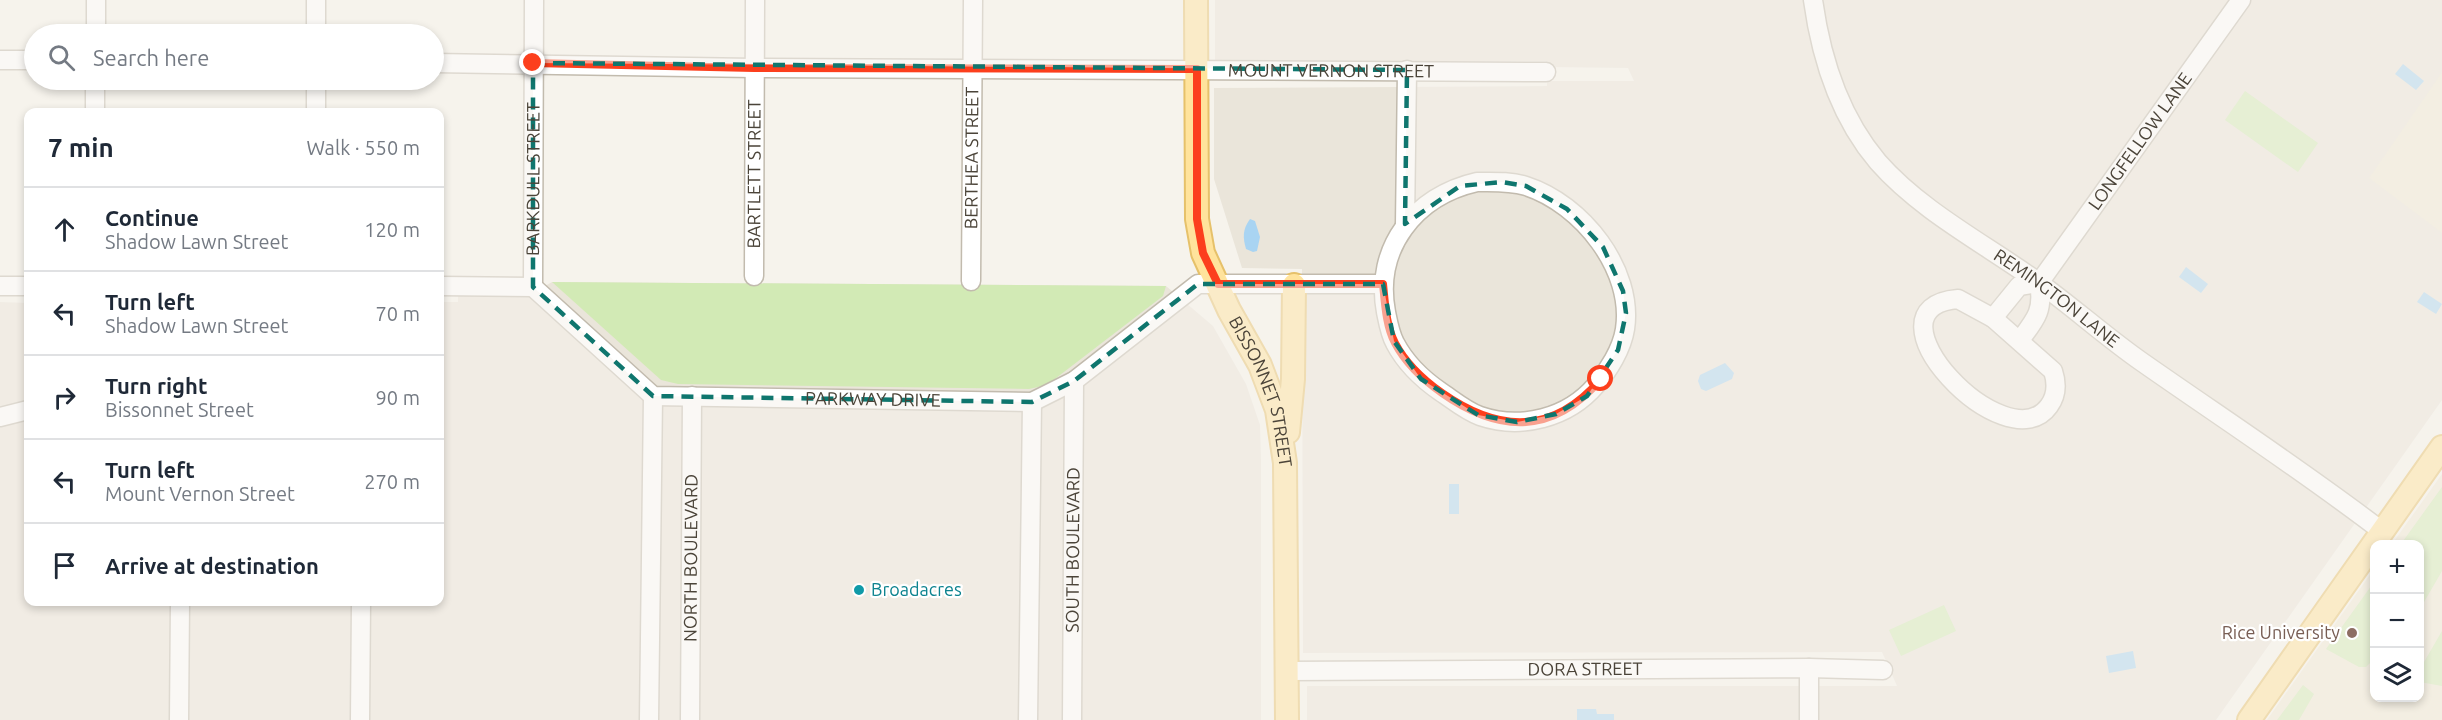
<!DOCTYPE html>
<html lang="en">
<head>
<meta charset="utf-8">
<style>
  :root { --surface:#fff; --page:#f6f6f7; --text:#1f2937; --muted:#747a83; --line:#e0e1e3 }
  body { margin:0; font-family:Ubuntu,sans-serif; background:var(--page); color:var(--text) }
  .controls { position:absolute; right:18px; bottom:18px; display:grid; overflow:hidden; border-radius:12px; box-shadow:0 3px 9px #0003 }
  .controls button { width:54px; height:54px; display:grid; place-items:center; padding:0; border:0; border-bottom:2px solid var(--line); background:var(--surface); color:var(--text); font:30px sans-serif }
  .stop { position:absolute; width:18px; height:18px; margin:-14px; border:4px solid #fc3f1d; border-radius:50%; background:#fff }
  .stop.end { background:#fc3f1d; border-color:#fff; box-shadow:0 2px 6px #0008 }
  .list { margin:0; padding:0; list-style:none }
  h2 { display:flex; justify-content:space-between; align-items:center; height:78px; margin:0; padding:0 24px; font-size:26px }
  h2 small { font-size:20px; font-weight:400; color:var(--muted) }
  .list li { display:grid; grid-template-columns:39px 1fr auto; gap:18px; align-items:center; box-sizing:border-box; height:84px; padding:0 24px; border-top:2px solid var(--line) }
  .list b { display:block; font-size:22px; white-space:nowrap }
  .list p { margin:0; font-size:20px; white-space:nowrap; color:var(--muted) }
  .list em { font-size:20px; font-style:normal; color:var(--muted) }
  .icon { flex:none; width:33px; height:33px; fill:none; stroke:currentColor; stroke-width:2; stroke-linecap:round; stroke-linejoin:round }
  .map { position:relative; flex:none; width:2442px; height:720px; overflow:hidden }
  .search { position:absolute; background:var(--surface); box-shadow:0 3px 9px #0003; left:24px; top:24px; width:420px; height:66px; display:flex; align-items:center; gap:15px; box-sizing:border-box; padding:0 21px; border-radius:33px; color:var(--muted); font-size:22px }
  .panel { position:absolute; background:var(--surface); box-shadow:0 3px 9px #0003; left:24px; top:108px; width:420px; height:498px; border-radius:12px }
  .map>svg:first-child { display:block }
  .residential { fill:#eae5da }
  .education { fill:#efe8d6 }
  .green { fill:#d2eab5 }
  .water { fill:#a9d4f2 }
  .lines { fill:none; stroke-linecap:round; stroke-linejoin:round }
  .minor-casing { stroke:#c2bbae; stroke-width:21 }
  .major-casing { stroke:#e6c16a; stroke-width:26 }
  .minor { stroke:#fff; stroke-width:18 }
  .major { stroke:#ffe39c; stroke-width:22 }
  .route { stroke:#fc3f1d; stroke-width:8 }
  .marked { fill:none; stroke:#0f766e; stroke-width:4.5; stroke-dasharray:12 8; stroke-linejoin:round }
  .culture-dot { fill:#0f9aa8; stroke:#fff; stroke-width:2 }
  .education-dot { fill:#8d6e63; stroke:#fff; stroke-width:2 }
  .labels { text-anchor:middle; stroke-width:4.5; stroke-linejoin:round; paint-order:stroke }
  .street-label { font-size:18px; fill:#4b4439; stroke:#fff }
  .culture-label { font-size:18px; fill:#0d838f; stroke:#fff; text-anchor:start }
  .education-label { font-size:18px; fill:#785e54; stroke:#fff; text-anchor:end }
</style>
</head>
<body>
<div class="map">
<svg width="2442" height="720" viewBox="0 0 2442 720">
  <rect width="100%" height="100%" fill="#f6f3ec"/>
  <g class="residential">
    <path d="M 1215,0 L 2442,0 L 2442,400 L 2216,720 L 1307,720 L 1307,686 L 1897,686 L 1882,652 L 1303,653 L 1302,269 L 1242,268 L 1214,179 L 1214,88 L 1547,86 L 1547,81 L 1634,81 L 1628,68 L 1547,67 L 1546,61 L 1215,62 Z"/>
    <path d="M 552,282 L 1166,286 L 1213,326 L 1246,384 L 1260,425 L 1261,460 L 1261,720 L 0,720 L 0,302 L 28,303 L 28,602 L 440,602 L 440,302 L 458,302 L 458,295 L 528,296 Z"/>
  </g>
  <g class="education">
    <path d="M 2442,72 L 2442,233 L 2369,178 Z"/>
    <path d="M 2442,474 L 2442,720 L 2267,720 L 2374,569 L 2374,698 L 2420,698 L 2420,544 L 2392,544 Z"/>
  </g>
  <g class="green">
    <path d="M 2245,91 L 2318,143 L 2298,172 L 2225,120 Z"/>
    <path d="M 552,282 L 1166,286 L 1163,296 L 1047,385 L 1029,389 L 678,384 L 661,380 Z"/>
    <path d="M 2442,487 L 2442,571 L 2420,609 L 2420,544 L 2401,544 Z"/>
    <path d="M 2374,582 L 2374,659 L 2366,667 L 2359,667 L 2326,649 Z"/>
    <path d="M 1944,605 L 1956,631 L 1901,656 L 1889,630 Z"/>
    <path d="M 2442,631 L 2442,686 L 2420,682 L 2420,669 Z"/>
    <path d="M 2303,685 L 2314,694 L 2299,720 L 2277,720 Z"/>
  </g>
  <g class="water">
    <path d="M 2403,64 L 2424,81 L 2416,90 L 2395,74 Z"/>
    <path d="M 1250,219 L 1255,221 L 1260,237 L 1257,251 L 1253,252 L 1246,249 C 1243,238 1242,230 1250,219 Z"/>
    <path d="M 2186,267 L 2208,284 L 2201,293 L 2179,277 Z"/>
    <path d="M 2424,292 L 2442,304 L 2436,314 L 2417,302 Z"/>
    <path d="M 1725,363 L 1734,373 L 1732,379 L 1706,391 L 1701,389 L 1698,381 L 1700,375 Z"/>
    <rect x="1449" y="484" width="10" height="30"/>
    <path d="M 2133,651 L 2136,668 L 2109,673 L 2106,656 Z"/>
    <path d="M 1577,709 L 1596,709 L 1597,714 L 1614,714 L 1614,720 L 1577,720 Z"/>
  </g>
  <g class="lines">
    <defs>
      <g id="minor">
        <path id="s1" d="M 1813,0 C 1821,58 1839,116 1878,162 C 1921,211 1985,244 2038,282 C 2073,307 2106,337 2142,362 C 2222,418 2305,472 2383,532"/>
        <path d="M 96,34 L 96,0"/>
        <path d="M 316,34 L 316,0"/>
        <path d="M 0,60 L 34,60"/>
        <path id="s2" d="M 434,63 L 754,68 L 1546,72"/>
        <path d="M 95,112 L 95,80"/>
        <path d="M 316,112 L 316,80"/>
        <path d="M 1477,182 C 1493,182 1510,181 1526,186 C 1582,204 1634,270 1625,329 C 1622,349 1608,371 1596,385 C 1568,418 1521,430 1480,416 C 1466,411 1453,400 1441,392 C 1422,379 1406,364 1395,343 C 1390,334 1388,322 1386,312 C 1374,248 1415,196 1477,182 Z"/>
        <path d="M 1405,224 L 1407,70"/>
        <path id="s3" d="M 754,276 L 755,0"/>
        <path id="s4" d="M 971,281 L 973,0"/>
        <path id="s5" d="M 2039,283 L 2241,0"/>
        <path d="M 0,286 L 28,286"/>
        <path d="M 440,286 L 533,287"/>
        <path id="s6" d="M 533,287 L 653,396 L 1032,402 L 1074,381 L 1198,284 L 1383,284"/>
        <path id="s7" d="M 533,287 L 534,0"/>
        <path d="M 1958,299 L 1993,318 L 2053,371 C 2057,383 2057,395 2049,406 C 2007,465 1856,307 1958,299 Z"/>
        <path d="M 1993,318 L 2019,286 L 2039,283"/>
        <path d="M 2020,340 C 2036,319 2044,310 2039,283"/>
        <path d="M 0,417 L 28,410"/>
        <path id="s8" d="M 1287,671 L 1809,668 L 1883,670"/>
        <path d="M 179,720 L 180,602"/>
        <path d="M 360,720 L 361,602"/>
        <path d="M 649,720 L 653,396"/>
        <path id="s9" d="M 690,720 L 692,396"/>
        <path d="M 1028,720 L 1032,402"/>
        <path id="s10" d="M 1072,720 L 1074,381"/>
        <path d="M 1809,720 L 1809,668"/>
      </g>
      <g id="major">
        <path id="s11" d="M 1196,0 L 1197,219 L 1203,253 L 1229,310 L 1260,365 L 1277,410 L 1285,463 L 1287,720"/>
        <path d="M 1288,432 L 1293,379 L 1294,285"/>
        <path d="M 2249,720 L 2442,447"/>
      </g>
    </defs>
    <use href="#minor" class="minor-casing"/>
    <use href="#major" class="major-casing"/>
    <use href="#minor" class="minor"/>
    <use href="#major" class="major"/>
  </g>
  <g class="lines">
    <path class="route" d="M 533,63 L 754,68 L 1197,69 L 1197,219 L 1203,253 L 1218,284 L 1383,284 C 1385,303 1386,326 1395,343 C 1406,364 1422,379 1442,393 C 1499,433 1553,435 1601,379"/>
  </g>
  <path d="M0 0H2442V720H0ZM 533,63 L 1407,70 L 1405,224 L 1460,186 L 1502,182 L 1526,186 L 1567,209 L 1603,247 L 1623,291 L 1626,313 L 1618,350 L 1587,396 L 1556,414 L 1517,422 L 1478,415 L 1421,379 L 1394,341 L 1383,284 L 1198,284 L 1074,381 L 1032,402 L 653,396 L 533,287 Z" fill="#f6f3ec" fill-opacity=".55" fill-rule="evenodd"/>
  <path class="marked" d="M 533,63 L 1407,70 L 1405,224 L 1460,186 L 1502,182 L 1526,186 L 1567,209 L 1603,247 L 1623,291 L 1626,313 L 1618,350 L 1587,396 L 1556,414 L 1517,422 L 1478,415 L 1421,379 L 1394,341 L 1383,284 L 1198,284 L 1074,381 L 1032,402 L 653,396 L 533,287 Z"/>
  <circle class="culture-dot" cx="859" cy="590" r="6"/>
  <circle class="education-dot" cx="2352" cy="633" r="6"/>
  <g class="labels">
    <g class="street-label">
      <text dy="6" stroke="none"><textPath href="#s2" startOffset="897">MOUNT VERNON STREET</textPath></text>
      <text dy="6" stroke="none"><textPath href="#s5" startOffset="174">LONGFELLOW LANE</textPath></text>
      <text dy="6" stroke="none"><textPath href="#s4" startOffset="123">BERTHEA STREET</textPath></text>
      <text dy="6" stroke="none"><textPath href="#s3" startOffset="102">BARTLETT STREET</textPath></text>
      <text dy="6" stroke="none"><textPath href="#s7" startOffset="108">BARKDULL STREET</textPath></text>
      <text dy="6" stroke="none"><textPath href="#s1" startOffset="402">REMINGTON LANE</textPath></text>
      <text dy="6" stroke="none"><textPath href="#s11" startOffset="405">BISSONNET STREET</textPath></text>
      <text dy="6" stroke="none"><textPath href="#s6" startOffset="382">PARKWAY DRIVE</textPath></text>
      <text dy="6" stroke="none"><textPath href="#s10" startOffset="170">SOUTH BOULEVARD</textPath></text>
      <text dy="6" stroke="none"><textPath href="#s9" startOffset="162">NORTH BOULEVARD</textPath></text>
      <text dy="6" stroke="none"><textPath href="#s8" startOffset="298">DORA STREET</textPath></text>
    </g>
    <g class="culture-label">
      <text x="871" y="596">Broadacres</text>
    </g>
    <g class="education-label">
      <text x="2340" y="639">Rice University</text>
    </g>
  </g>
</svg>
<div class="controls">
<button>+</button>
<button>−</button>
<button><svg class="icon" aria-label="layers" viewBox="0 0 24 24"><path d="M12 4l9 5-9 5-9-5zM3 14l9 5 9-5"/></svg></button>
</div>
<div class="stop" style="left:1601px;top:379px"></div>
<div class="stop end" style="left:533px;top:63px"></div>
<div class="search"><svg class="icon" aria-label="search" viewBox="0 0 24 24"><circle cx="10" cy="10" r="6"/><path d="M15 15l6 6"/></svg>Search here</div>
<section class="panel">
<h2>7 min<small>Walk · 550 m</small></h2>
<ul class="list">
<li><svg class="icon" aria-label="ahead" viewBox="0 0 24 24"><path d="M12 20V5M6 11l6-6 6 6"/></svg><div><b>Continue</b><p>Shadow Lawn Street</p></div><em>120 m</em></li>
<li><svg class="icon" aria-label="left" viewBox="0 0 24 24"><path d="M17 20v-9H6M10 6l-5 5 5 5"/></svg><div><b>Turn left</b><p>Shadow Lawn Street</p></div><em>70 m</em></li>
<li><svg class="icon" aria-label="right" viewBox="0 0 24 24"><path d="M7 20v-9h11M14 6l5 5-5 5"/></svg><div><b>Turn right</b><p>Bissonnet Street</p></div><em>90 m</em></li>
<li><svg class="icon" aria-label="left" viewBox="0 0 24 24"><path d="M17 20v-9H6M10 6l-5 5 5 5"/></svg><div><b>Turn left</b><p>Mount Vernon Street</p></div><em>270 m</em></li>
<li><svg class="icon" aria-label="arrive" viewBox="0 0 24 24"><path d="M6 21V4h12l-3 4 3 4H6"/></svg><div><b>Arrive at destination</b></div></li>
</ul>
</section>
</div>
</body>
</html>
